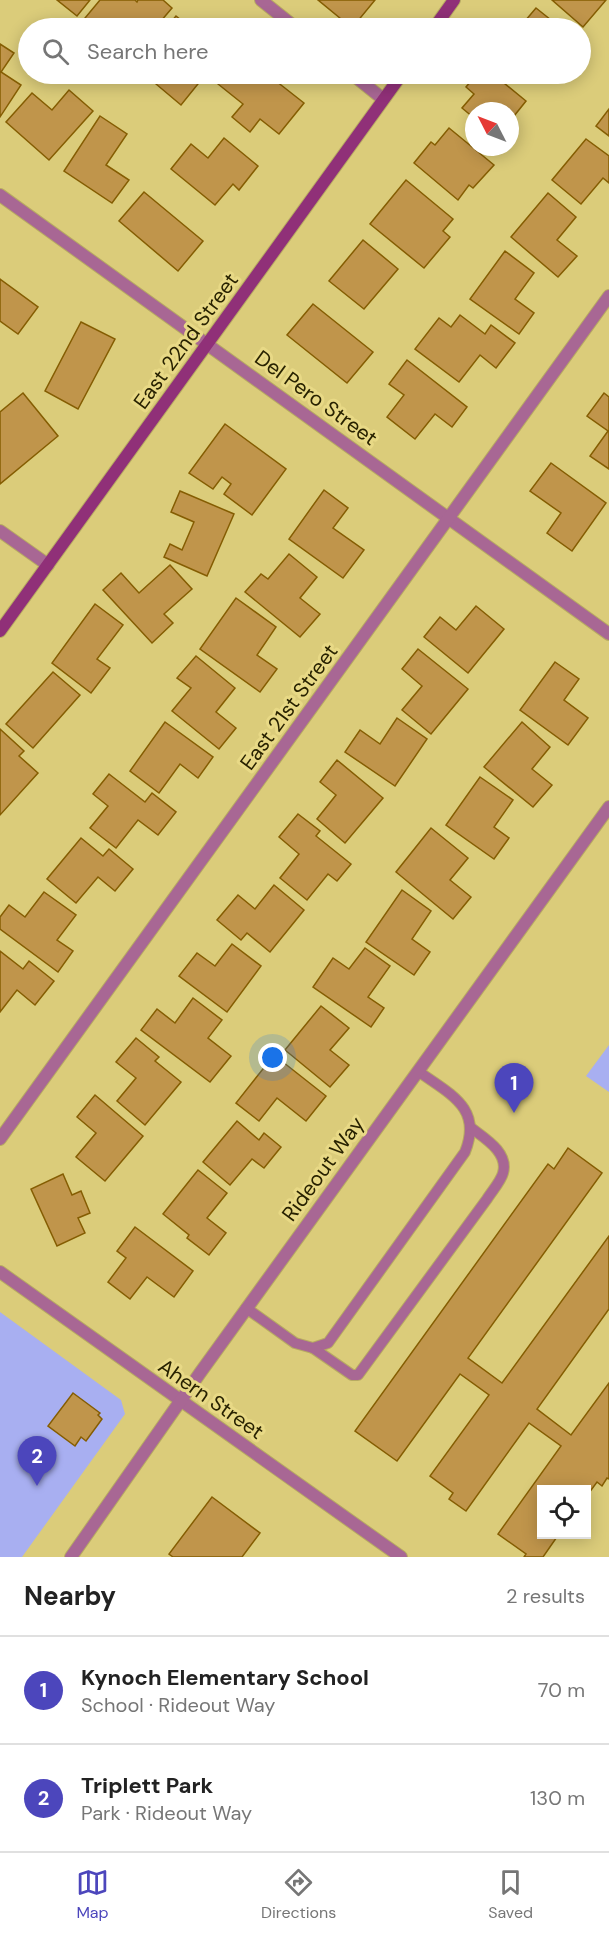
<!DOCTYPE html>
<html lang="en">
<head>
<meta charset="utf-8">
<style>
  :root { --surface:#fff; --page:#f2f2f2; --text:#222; --muted:#767676; --line:#e0e0e0; --accent:#4c46bc }
  body { margin:0; font-family:"DM Sans",sans-serif; background:var(--page); color:var(--text) }
  .controls { position:absolute; right:18px; bottom:18px; display:grid; overflow:hidden; border-radius:0px; box-shadow:0 3px 15px #0003 }
  .controls button { width:54px; height:54px; display:grid; place-items:center; padding:0; border:0; border-bottom:2px solid var(--line); background:var(--surface); color:var(--text); font:30px sans-serif }
  .compass { position:absolute; left:465px; top:102px; width:54px; height:54px; border-radius:50%; background:var(--surface); box-shadow:0 3px 15px #0003; rotate:312deg }
  .you { position:absolute; left:273px; top:1058px; width:21px; height:21px; margin:-15px; border:4px solid #fff; border-radius:50%; background:#1a73e8; box-shadow:0 0 0 9px #1a73e833 }
  .badge { display:grid; place-items:center; width:39px; height:39px; border-radius:50%; background:var(--accent); color:#fff; font-size:20px; font-weight:700 }
  .pin { position:absolute; translate:-50% -50px; filter:drop-shadow(0 2px 3px #0008) }
  .pin::after { content:''; position:absolute; top:32px; width:21px; height:18px; background:inherit; clip-path:polygon(0 0,100% 0,50% 100%) }
  .list { margin:0; padding:0; list-style:none }
  h2 { display:flex; justify-content:space-between; align-items:center; height:78px; margin:0; padding:0 24px; font-size:26px }
  h2 small { font-size:20px; font-weight:400; color:var(--muted) }
  .list li { display:grid; grid-template-columns:39px 1fr auto; gap:18px; align-items:center; box-sizing:border-box; height:108px; padding:0 24px; border-top:2px solid var(--line) }
  .list b { display:block; font-size:22px; white-space:nowrap }
  .list p { margin:0; font-size:20px; white-space:nowrap; color:var(--muted) }
  .list em { font-size:20px; font-style:normal; color:var(--muted) }
  .icon { flex:none; width:33px; height:33px; fill:none; stroke:currentColor; stroke-width:2; stroke-linecap:round; stroke-linejoin:round }
  .map { position:relative; flex:none; width:609px; height:1557px; overflow:hidden }
  .search { position:absolute; background:var(--surface); box-shadow:0 3px 15px #0003; left:18px; right:18px; top:18px; height:66px; display:flex; align-items:center; gap:15px; box-sizing:border-box; padding:0 21px; border-radius:33px; color:var(--muted); font-size:22px }
  .sheet { height:294px; background:var(--surface) }
  nav { display:flex; justify-content:space-around; align-items:center; box-sizing:border-box; height:84px; border-top:2px solid var(--line); background:var(--surface); font-size:16px; color:var(--muted) }
  nav a { display:grid; justify-items:center; gap:3px }
  nav .on { color:var(--accent) }
  .map>svg:first-child { display:block }
  .green { fill:#a8aff1 }
  .building { fill:#c0954b; stroke:#855d02; stroke-width:1.5 }
  .lines { fill:none; stroke-linecap:round; stroke-linejoin:round }
  .lane-casing { stroke:#b7aa62; stroke-width:12 }
  .street-casing { stroke:#b7aa62; stroke-width:14 }
  .secondary-casing { stroke:#b7aa62; stroke-width:14 }
  .lane { stroke:#a86794; stroke-width:10 }
  .street { stroke:#a86794; stroke-width:12 }
  .secondary { stroke:#903078; stroke-width:12 }
  .labels { text-anchor:middle; stroke-width:6; stroke-linejoin:round; paint-order:stroke }
  .street-label { font-size:21px; fill:#282200; stroke:#e8d986 }
</style>
</head>
<body>
<div class="map">
<svg width="609" height="1557" viewBox="0 0 609 1557">
  <rect width="100%" height="100%" fill="#dbcc7a"/>
  <g class="green">
    <path d="M 609,1045 L 609,1092 L 586,1076 Z"/>
    <path d="M 0,1312 L 121,1400 L 125,1414 L 22,1557 L 0,1557 Z"/>
  </g>
  <g class="building">
    <path d="M 57,0 L 90,0 L 77,16 Z"/>
    <path d="M 100,0 L 135,0 L 137,2 L 138,0 L 163,0 L 172,8 L 155,28 L 86,28 L 80,24 Z"/>
    <path d="M 318,0 L 375,0 L 352,28 Z"/>
    <path d="M 552,0 L 606,0 L 583,27 Z"/>
    <path d="M 536,8 L 561,28 L 519,28 Z"/>
    <path d="M 176,16 L 191,28 L 166,28 Z"/>
    <path d="M 0,44 L 14,53 L 1,72 L 21,85 L 0,117 Z"/>
    <path d="M 580,45 L 586,50 L 580,57 Z"/>
    <path d="M 164,74 L 206,74 L 181,105 L 156,84 Z"/>
    <path d="M 227,74 L 267,74 L 304,103 L 279,134 L 260,119 L 250,132 L 232,117 L 243,104 L 218,84 Z"/>
    <path d="M 477,74 L 493,74 L 526,101 L 510,121 L 510,111 L 474,111 L 474,118 L 462,108 L 474,94 L 466,87 Z"/>
    <path d="M 521,74 L 538,74 L 531,82 Z"/>
    <path d="M 553,74 L 566,74 L 561,80 Z"/>
    <path d="M 69,90 L 93,111 L 49,160 L 6,122 L 32,93 L 52,110 Z"/>
    <path d="M 609,109 L 609,136 L 596,126 Z"/>
    <path d="M 100,116 L 127,134 L 106,165 L 129,180 L 112,203 L 64,171 Z"/>
    <path d="M 449,128 L 494,165 L 473,188 L 469,185 L 458,200 L 414,163 L 431,142 L 435,145 Z"/>
    <path d="M 224,138 L 258,166 L 239,190 L 233,184 L 215,205 L 171,169 L 191,144 L 208,158 Z"/>
    <path d="M 586,139 L 609,156 L 609,183 L 603,178 L 581,204 L 552,180 Z"/>
    <path d="M 406,180 L 453,219 L 443,231 L 450,237 L 424,268 L 370,224 Z"/>
    <path d="M 144,192 L 203,241 L 178,271 L 119,221 Z"/>
    <path d="M 548,193 L 576,217 L 557,240 L 577,256 L 558,277 L 511,237 Z"/>
    <path d="M 363,240 L 398,269 L 364,309 L 329,281 Z"/>
    <path d="M 505,251 L 534,273 L 515,299 L 534,313 L 519,334 L 470,299 Z"/>
    <path d="M 0,279 L 38,307 L 18,334 L 0,321 Z"/>
    <path d="M 313,304 L 373,352 L 347,383 L 287,335 Z"/>
    <path d="M 460,315 L 485,334 L 491,325 L 515,343 L 496,368 L 480,355 L 459,382 L 415,349 L 439,318 L 451,327 Z"/>
    <path d="M 81,322 L 115,339 L 78,409 L 45,391 Z"/>
    <path d="M 407,360 L 467,407 L 452,427 L 435,414 L 415,439 L 387,417 L 404,395 L 389,384 Z"/>
    <path d="M 23,393 L 58,436 L 0,484 L 0,412 Z"/>
    <path d="M 604,393 L 609,397 L 609,469 L 590,456 L 608,431 L 587,416 Z"/>
    <path d="M 225,424 L 286,469 L 252,515 L 224,494 L 231,484 L 222,477 L 213,489 L 189,473 Z"/>
    <path d="M 551,463 L 606,503 L 572,551 L 547,533 L 561,513 L 530,491 Z"/>
    <path d="M 324,490 L 348,508 L 333,528 L 364,550 L 343,578 L 289,539 Z"/>
    <path d="M 180,491 L 234,514 L 207,576 L 164,557 L 170,544 L 182,550 L 194,522 L 171,512 Z"/>
    <path d="M 289,554 L 317,577 L 300,598 L 320,614 L 300,637 L 245,592 L 261,574 L 268,579 Z"/>
    <path d="M 170,565 L 192,589 L 164,614 L 173,623 L 152,643 L 103,590 L 121,573 L 139,593 Z"/>
    <path d="M 236,598 L 276,627 L 257,655 L 277,669 L 260,692 L 200,649 Z"/>
    <path d="M 95,604 L 123,625 L 97,659 L 110,668 L 91,693 L 52,663 Z"/>
    <path d="M 476,606 L 504,629 L 468,673 L 424,637 L 440,617 L 456,630 Z"/>
    <path d="M 418,649 L 468,689 L 431,734 L 402,710 L 422,686 L 402,669 Z"/>
    <path d="M 196,656 L 235,688 L 216,712 L 236,728 L 219,749 L 172,711 L 191,688 L 177,678 Z"/>
    <path d="M 555,662 L 579,679 L 564,700 L 588,718 L 568,745 L 520,710 Z"/>
    <path d="M 53,672 L 80,695 L 33,748 L 6,724 Z"/>
    <path d="M 397,718 L 427,739 L 395,786 L 345,752 L 360,730 L 380,744 Z"/>
    <path d="M 165,722 L 213,757 L 198,778 L 180,764 L 159,793 L 130,771 Z"/>
    <path d="M 522,722 L 550,747 L 532,769 L 552,785 L 533,807 L 484,767 Z"/>
    <path d="M 0,729 L 24,751 L 19,756 L 38,773 L 0,815 Z"/>
    <path d="M 337,760 L 383,798 L 345,843 L 317,819 L 336,795 L 320,782 Z"/>
    <path d="M 109,774 L 145,802 L 152,793 L 176,812 L 158,835 L 138,820 L 116,848 L 90,828 L 108,806 L 93,794 Z"/>
    <path d="M 480,777 L 513,800 L 494,827 L 509,838 L 494,859 L 446,825 Z"/>
    <path d="M 298,814 L 320,831 L 316,836 L 351,864 L 337,881 L 328,874 L 307,900 L 280,878 L 299,854 L 279,837 Z"/>
    <path d="M 431,828 L 468,858 L 450,880 L 471,897 L 453,919 L 396,872 Z"/>
    <path d="M 81,838 L 103,856 L 109,849 L 133,869 L 115,891 L 98,877 L 76,903 L 47,879 Z"/>
    <path d="M 274,885 L 304,910 L 270,952 L 247,933 L 241,940 L 217,920 L 238,895 L 255,909 Z"/>
    <path d="M 402,890 L 431,911 L 412,939 L 430,952 L 414,975 L 366,942 Z"/>
    <path d="M 44,892 L 76,915 L 57,940 L 73,951 L 58,972 L 0,929 L 0,917 L 9,905 L 25,917 Z"/>
    <path d="M 232,944 L 261,966 L 227,1012 L 179,976 L 197,953 L 215,966 Z"/>
    <path d="M 365,948 L 390,966 L 368,997 L 384,1008 L 371,1027 L 313,987 L 333,958 L 349,969 Z"/>
    <path d="M 0,951 L 23,969 L 29,961 L 54,981 L 35,1005 L 17,990 L 0,1012 Z"/>
    <path d="M 193,998 L 222,1020 L 208,1038 L 231,1056 L 210,1082 L 141,1030 L 157,1009 L 175,1023 Z"/>
    <path d="M 321,1006 L 349,1028 L 330,1050 L 349,1065 L 330,1087 L 285,1050 Z"/>
    <path d="M 136,1038 L 159,1057 L 155,1061 L 181,1082 L 145,1125 L 117,1101 L 136,1078 L 116,1062 Z"/>
    <path d="M 274,1055 L 326,1096 L 306,1121 L 277,1098 L 259,1121 L 236,1103 Z"/>
    <path d="M 95,1095 L 143,1136 L 105,1181 L 76,1157 L 96,1133 L 77,1117 Z"/>
    <path d="M 237,1121 L 259,1140 L 264,1133 L 281,1147 L 264,1168 L 252,1159 L 230,1185 L 203,1162 Z"/>
    <path d="M 568,1148 L 602,1173 L 468,1358 L 502,1383 L 609,1236 L 609,1309 L 537,1409 L 571,1435 L 609,1383 L 609,1479 L 607,1478 L 602,1486 L 597,1482 L 586,1497 L 586,1490 L 542,1490 L 542,1534 L 559,1534 L 543,1557 L 524,1557 L 526,1554 L 498,1534 L 561,1446 L 529,1423 L 466,1511 L 449,1499 L 453,1493 L 430,1476 L 489,1395 L 460,1374 L 397,1461 L 355,1431 L 548,1164 L 554,1169 Z"/>
    <path d="M 198,1170 L 227,1193 L 207,1218 L 226,1233 L 209,1255 L 187,1238 L 189,1235 L 163,1214 Z"/>
    <path d="M 63,1174 L 72,1195 L 81,1191 L 90,1213 L 78,1218 L 85,1233 L 57,1246 L 31,1189 Z"/>
    <path d="M 135,1227 L 193,1271 L 174,1297 L 147,1277 L 130,1299 L 108,1282 L 126,1258 L 117,1251 Z"/>
    <path d="M 73,1393 L 100,1413 L 98,1415 L 102,1419 L 86,1441 L 81,1437 L 75,1446 L 48,1426 Z"/>
    <path d="M 212,1497 L 260,1533 L 242,1557 L 173,1557 L 169,1554 Z"/>
  </g>
  <g class="lines">
    <defs>
      <g id="lane">
        <path d="M 246,1308 L 295,1343 L 313,1348 L 328,1343 L 465,1152 C 483,1107 449,1094 418,1071"/>
        <path d="M 313,1348 L 352,1375 L 358,1375 L 487,1199 C 492,1191 501,1181 503,1173 C 509,1152 484,1138 470,1127"/>
      </g>
      <g id="street">
        <path d="M 261,0 L 296,28"/>
        <path d="M 352,74 L 383,99"/>
        <path d="M 0,195 L 609,634"/>
        <path d="M 0,531 L 48,565"/>
        <path d="M 0,1139 L 609,296"/>
        <path d="M 0,1272 L 401,1557"/>
        <path d="M 71,1557 L 200,1373 L 609,807"/>
      </g>
      <g id="secondary">
        <path d="M 434,28 L 454,0"/>
        <path d="M 0,631 L 402,74"/>
      </g>
    </defs>
    <use href="#lane" class="lane-casing"/>
    <use href="#street" class="street-casing"/>
    <use href="#secondary" class="secondary-casing"/>
    <use href="#lane" class="lane"/>
    <use href="#street" class="street"/>
    <use href="#secondary" class="secondary"/>
  </g>
  <g class="labels">
    <g class="street-label">
      <text transform="translate(186 341) rotate(-54)" y="7">East 22nd Street</text>
      <text transform="translate(316 398) rotate(36)" y="7">Del Pero Street</text>
      <text transform="translate(289 707) rotate(-54)" y="7">East 21st Street</text>
      <text transform="translate(323 1169) rotate(-54)" y="7">Rideout Way</text>
      <text transform="translate(211 1399) rotate(35)" y="7">Ahern Street</text>
    </g>
  </g>
</svg>
<div class="controls">
<button><svg class="icon" aria-label="locate" viewBox="0 0 24 24"><circle cx="12" cy="12" r="6"/><path d="M12 2v4M12 18v4M2 12h4M18 12h4"/></svg></button>
</div>
<svg class="compass" viewBox="-18 -18 36 36"><path d="M0-13l5 13h-10z" fill="#e53935"/><path d="M0 13l5-13h-10z" fill="#767676"/></svg>
<div class="you"></div>
<div class="pin badge" style="left:514px;top:1113px">1</div>
<div class="pin badge" style="left:37px;top:1486px">2</div>
<div class="search"><svg class="icon" aria-label="search" viewBox="0 0 24 24"><circle cx="10" cy="10" r="6"/><path d="M15 15l6 6"/></svg>Search here</div>
</div>
<section class="sheet">
<h2>Nearby<small>2 results</small></h2>
<ul class="list">
<li><span class="badge">1</span><div><b>Kynoch Elementary School</b><p>School · Rideout Way</p></div><em>70 m</em></li>
<li><span class="badge">2</span><div><b>Triplett Park</b><p>Park · Rideout Way</p></div><em>130 m</em></li>
</ul>
</section>
<nav>
<a class="on"><svg class="icon" aria-label="map" viewBox="0 0 24 24"><path d="M3 6l6-2 6 2 6-2v14l-6 2-6-2-6 2zM9 4v14M15 6v14"/></svg>Map</a>
<a><svg class="icon" aria-label="directions" viewBox="0 0 24 24"><path d="M12 3l9 9-9 9-9-9zM9 14v-3h6M13 9l2 2-2 2"/></svg>Directions</a>
<a><svg class="icon" aria-label="saved" viewBox="0 0 24 24"><path d="M7 4h10v16l-5-4-5 4z"/></svg>Saved</a>
</nav>
</body>
</html>
